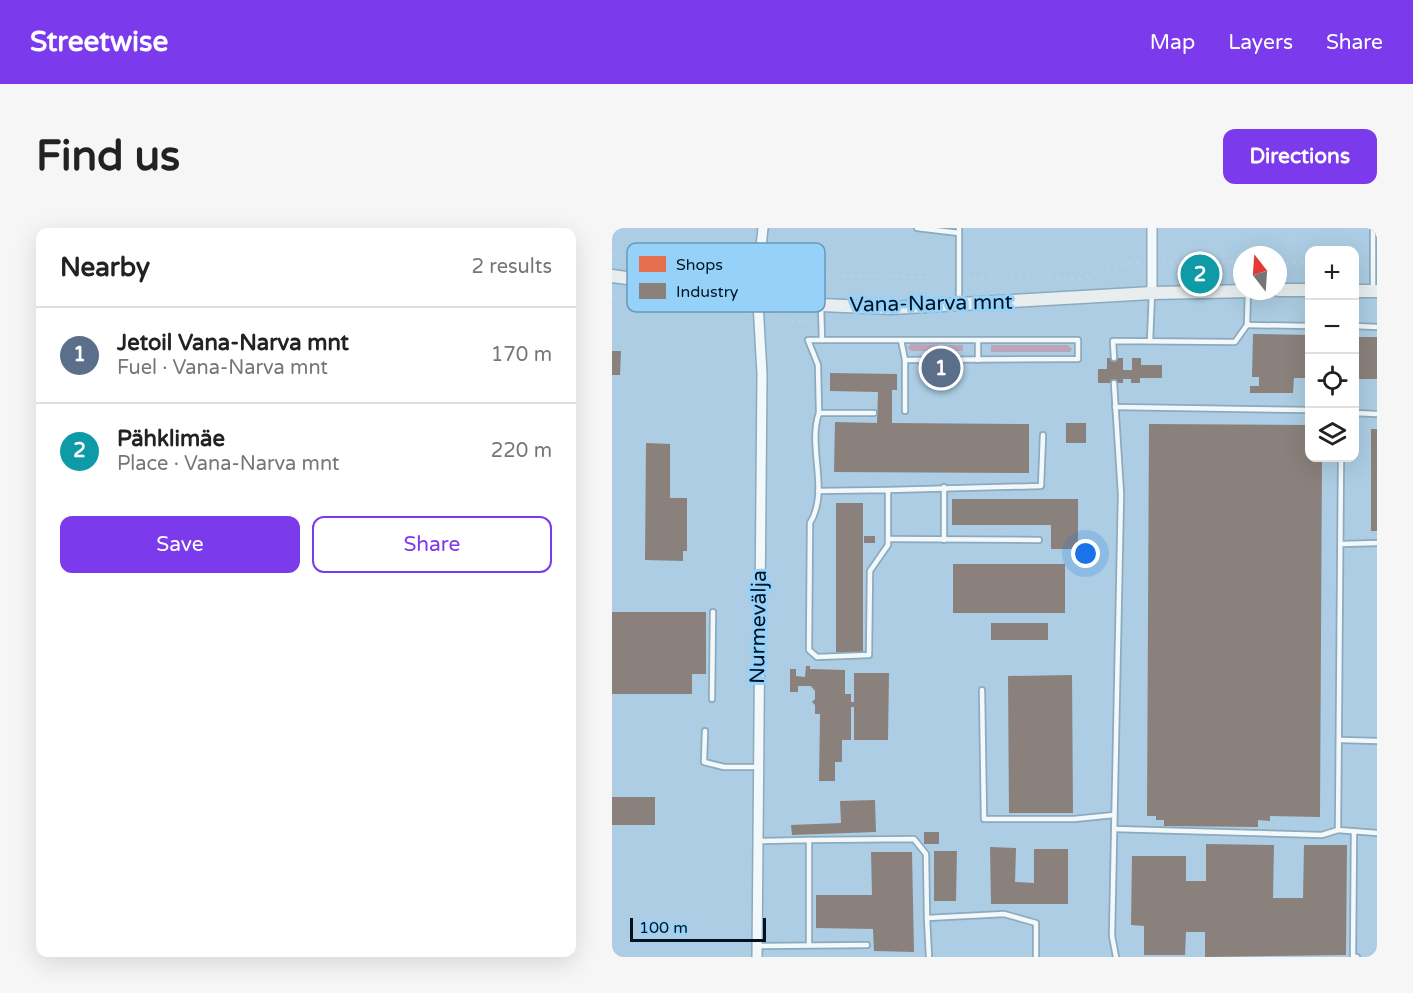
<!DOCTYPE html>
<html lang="en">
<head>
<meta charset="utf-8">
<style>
  :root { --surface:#fff; --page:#f6f6f6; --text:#222; --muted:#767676; --line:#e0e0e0; --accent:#7c3aed }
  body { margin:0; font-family:"Varela Round",sans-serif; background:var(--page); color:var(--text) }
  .controls { position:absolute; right:18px; top:18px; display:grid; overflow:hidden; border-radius:12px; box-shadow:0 6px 24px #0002 }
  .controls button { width:54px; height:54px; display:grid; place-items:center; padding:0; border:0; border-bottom:2px solid var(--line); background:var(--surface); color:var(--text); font:30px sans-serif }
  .compass { position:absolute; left:621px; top:18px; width:54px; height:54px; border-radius:50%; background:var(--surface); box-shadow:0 6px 24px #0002; rotate:343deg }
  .scale { position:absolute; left:18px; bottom:15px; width:136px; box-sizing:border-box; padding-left:6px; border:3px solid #001321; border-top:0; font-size:16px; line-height:21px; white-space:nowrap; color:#001321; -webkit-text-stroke:4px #96d1f9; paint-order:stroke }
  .you { position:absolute; left:474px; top:326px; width:21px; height:21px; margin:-15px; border:4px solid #fff; border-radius:50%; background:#1a73e8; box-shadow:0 0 0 9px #1a73e833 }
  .badge { display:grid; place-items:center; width:39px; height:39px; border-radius:50%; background:var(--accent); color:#fff; font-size:20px; font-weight:700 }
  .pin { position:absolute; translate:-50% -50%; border:3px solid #fff; box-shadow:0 2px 6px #0006 }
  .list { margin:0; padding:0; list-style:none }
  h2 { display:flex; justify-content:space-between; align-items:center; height:78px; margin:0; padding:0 24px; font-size:26px }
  h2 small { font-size:20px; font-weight:400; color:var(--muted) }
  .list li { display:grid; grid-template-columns:39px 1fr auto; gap:18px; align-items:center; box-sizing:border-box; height:96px; padding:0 24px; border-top:2px solid var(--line) }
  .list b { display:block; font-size:22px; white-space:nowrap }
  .list p { margin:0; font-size:20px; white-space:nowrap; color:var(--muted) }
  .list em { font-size:20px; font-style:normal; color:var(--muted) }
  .actions { display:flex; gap:12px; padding:18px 24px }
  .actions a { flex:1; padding:14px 0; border:2px solid var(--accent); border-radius:12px; text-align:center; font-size:21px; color:var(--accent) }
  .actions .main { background:var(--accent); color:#fff }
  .icon { flex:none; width:33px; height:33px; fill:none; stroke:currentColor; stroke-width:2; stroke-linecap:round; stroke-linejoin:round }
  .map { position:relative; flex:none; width:765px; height:729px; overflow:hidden; border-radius:12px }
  header { display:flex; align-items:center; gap:36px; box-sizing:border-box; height:84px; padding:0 30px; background:var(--accent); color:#fff }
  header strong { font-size:28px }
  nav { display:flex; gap:33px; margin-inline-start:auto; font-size:21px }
  .intro { display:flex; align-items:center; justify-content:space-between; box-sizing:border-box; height:144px; padding:0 36px }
  h1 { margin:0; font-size:42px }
  .button { padding:15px 27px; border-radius:12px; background:var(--accent); color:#fff; font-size:21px; font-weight:700 }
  main { display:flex; gap:36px; padding:0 36px }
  aside { flex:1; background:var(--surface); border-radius:12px; box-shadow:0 6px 24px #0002 }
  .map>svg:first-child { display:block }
  .green { fill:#bca5bb }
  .shops { fill:#e76f51 }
  .industry { fill:#8a817c }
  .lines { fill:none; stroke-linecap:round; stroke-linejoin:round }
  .service-casing { stroke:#8caabd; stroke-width:8 }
  .minor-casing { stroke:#8caabd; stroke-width:12 }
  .secondary-casing { stroke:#8caabd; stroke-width:15 }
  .path { stroke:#c6d0d6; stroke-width:1.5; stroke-dasharray:3 4.5; stroke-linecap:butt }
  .service { stroke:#f3f8fb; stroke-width:4.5 }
  .minor { stroke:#f3f8fb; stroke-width:9 }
  .secondary { stroke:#e8eeef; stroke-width:12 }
  .labels { text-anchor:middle; stroke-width:6; stroke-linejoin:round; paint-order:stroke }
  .street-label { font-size:21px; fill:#001321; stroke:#96d1f9 }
  .key { fill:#96d1f9; stroke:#6998b8; stroke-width:1.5 }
  .key-label { font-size:16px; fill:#001321 }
</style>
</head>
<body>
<header>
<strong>Streetwise</strong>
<nav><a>Map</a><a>Layers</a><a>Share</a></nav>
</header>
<div class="intro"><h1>Find us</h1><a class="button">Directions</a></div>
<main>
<aside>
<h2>Nearby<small>2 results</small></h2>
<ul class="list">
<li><span class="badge" style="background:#5c6f8a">1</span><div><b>Jetoil Vana-Narva mnt</b><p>Fuel · Vana-Narva mnt</p></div><em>170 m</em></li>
<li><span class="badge" style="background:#0f9aa8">2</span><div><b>Pähklimäe</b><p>Place · Vana-Narva mnt</p></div><em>220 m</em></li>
</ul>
<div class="actions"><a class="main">Save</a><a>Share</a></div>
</aside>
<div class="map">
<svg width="765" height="729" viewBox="0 0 765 729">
  <rect width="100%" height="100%" fill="#accde3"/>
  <g class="green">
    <path d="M 299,116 L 351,117 L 351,123 L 299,123 L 296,120 Z"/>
    <path d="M 379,117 L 456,117 L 460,121 L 458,124 L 379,124 Z"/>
  </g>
  <path class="shops" d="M 335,137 L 335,143 L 324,143 L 324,138 Z"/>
  <g class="industry">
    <path d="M 641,106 L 698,107 L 698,150 L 682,150 L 681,165 L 638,165 L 638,158 L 647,158 L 647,149 L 640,149 Z"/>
    <path d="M 745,109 L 765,109 L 765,151 L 745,151 L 742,115 L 745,115 Z"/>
    <path d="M 0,123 L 9,123 L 8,147 L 0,147 Z"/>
    <path d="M 495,130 L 511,130 L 511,142 L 520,142 L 520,130 L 529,130 L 529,137 L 550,137 L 550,150 L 528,150 L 528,155 L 519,155 L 519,151 L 511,151 L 511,155 L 486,155 L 486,141 L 495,141 Z"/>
    <path d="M 218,145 L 285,146 L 285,162 L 280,162 L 280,195 L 417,196 L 417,245 L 222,244 L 223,194 L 265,195 L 266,164 L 218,163 Z"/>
    <rect x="454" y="195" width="20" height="20"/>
    <path d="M 537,196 L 698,197 L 698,230 L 710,230 L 708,589 L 658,588 L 658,593 L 646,592 L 646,599 L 552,598 L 552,592 L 544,592 L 544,588 L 535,588 Z"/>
    <rect x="759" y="201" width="6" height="102"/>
    <path d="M 34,215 L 58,216 L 58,270 L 75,270 L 75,323 L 71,323 L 71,333 L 33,332 Z"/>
    <path d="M 340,271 L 466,271 L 466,321 L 439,321 L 439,297 L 340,297 Z"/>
    <rect x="224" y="275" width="27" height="149"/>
    <rect x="252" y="308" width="11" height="7"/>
    <rect x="341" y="336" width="112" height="49"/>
    <path d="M 0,384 L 94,384 L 94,446 L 80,446 L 80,466 L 0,466 Z"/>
    <rect x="379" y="395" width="57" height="17"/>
    <path d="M 194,438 L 198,438 L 198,441 L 233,442 L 233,466 L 239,466 L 239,474 L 242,474 L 242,445 L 277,445 L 276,512 L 242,512 L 242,479 L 239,479 L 239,512 L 230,512 L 230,534 L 223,534 L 223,553 L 207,553 L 208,486 L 203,486 L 203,477 L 200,474 L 203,471 L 203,463 L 199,458 L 186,458 L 186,464 L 178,464 L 178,441 L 184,441 L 184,448 L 193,449 Z"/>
    <path d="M 460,447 L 461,585 L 397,585 L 396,448 Z"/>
    <rect x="0" y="569" width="43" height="28"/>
    <path d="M 263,572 L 264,604 L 180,607 L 179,597 L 229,595 L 228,573 Z"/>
    <rect x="312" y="604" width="15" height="12"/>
    <path d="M 594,616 L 662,617 L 661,670 L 691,670 L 692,617 L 735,617 L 734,727 L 593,729 L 593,704 L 574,704 L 573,727 L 532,727 L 532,698 L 519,697 L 520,628 L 574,628 L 574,653 L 594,653 Z"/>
    <path d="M 378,619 L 404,620 L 403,654 L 422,655 L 422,621 L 456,621 L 456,676 L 379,676 Z"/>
    <path d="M 322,623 L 345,623 L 344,673 L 322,673 Z"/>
    <path d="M 259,624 L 300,624 L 302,724 L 262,723 L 261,701 L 204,700 L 204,667 L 260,667 Z"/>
  </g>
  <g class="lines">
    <defs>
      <g id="service">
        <path d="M 305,0 L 347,5"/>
        <path d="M 761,60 L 761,0"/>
        <path d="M 347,75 L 347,0"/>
        <path d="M 209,79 L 210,112"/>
        <path d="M 635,97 L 698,98"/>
        <path d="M 742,98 L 765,99"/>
        <path d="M 366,112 L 366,132"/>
        <path d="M 538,113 L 540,65"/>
        <path d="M 502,130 L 501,113 L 623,114 L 635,97 L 636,63"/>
        <path d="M 502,155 L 509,266 L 500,708 L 504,729"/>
        <path d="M 503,179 L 698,182"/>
        <path d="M 293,183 L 293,132"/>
        <path d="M 262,185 L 207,185 L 206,137 L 196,112 C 286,112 376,112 466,112 L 466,131 L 293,132 L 289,112"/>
        <path d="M 742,185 L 765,186"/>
        <path d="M 729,230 L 726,602 L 765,605"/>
        <path d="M 332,259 L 332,312"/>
        <path d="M 276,262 L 429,258 L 431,207"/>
        <path d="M 206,263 L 276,262 L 276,317 L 258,343 L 257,427 L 205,429 L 197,422 L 198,295 C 218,263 195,219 207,185"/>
        <path d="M 276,311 L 427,312"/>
        <path d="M 729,316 L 765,315"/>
        <path d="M 370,462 L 372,591 L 462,591 L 502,587"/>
        <path d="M 100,471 L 101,384"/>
        <path d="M 93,503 L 92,534 L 112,539 L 145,539"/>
        <path d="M 729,512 L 765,513"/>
        <path d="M 502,601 L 710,607 L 726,602"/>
        <path d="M 742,603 L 741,729 L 745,729"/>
        <path d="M 197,612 L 302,611 L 314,626 L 315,690 L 392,686 L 424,695 L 424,729"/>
        <path d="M 145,613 L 197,612 L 197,717"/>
        <path d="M 315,690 L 317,729"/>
        <path d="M 145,718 L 255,717"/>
      </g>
      <g id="minor">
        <path d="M 540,65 L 540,0"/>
        <path d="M 145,729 L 150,146 L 145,57 L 151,0"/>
      </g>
      <g id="secondary">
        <path d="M 0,48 L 209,77 L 279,80 L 540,65 L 640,63"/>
        <path d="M 666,62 L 698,62"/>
        <path d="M 742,63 L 765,63"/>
      </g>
    </defs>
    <use href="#service" class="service-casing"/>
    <use href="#minor" class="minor-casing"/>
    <use href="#secondary" class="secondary-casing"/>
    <g class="path">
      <path d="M 0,27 L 137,44"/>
      <path d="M 550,34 L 630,34"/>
      <path d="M 666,35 L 698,35"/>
      <path d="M 742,36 L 755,36"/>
      <path d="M 156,46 L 341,50"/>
      <path d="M 354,50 L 470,50 L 516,35 L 530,35"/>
      <path d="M 0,69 L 42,74 L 64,68"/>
      <path d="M 90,72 L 136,87"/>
      <path d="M 156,90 L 202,95"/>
    </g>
    <use href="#service" class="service"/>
    <use href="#minor" class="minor"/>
    <use href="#secondary" class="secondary"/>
  </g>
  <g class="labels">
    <g class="street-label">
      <text transform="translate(319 75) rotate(-1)" y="7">Vana-Narva mnt</text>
      <text transform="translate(146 399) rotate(-89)" y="7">Nurmevälja</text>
    </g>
  </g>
  <rect x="15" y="15" width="198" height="69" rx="9" class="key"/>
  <rect x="27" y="28" width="27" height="16" fill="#e76f51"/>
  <rect x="27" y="55" width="27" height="16" fill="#8a817c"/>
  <g class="key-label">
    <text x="64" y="42">Shops</text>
    <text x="64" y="69">Industry</text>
  </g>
</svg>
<div class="controls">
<button>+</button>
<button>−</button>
<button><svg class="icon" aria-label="locate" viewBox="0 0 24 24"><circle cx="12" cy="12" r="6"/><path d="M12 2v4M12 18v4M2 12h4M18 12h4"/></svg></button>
<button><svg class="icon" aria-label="layers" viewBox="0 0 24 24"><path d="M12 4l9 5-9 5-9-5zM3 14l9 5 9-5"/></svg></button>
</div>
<svg class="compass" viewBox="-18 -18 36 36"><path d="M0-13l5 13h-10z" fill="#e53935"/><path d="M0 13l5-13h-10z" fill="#767676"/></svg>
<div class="scale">100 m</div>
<div class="you"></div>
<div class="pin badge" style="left:329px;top:140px;background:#5c6f8a">1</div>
<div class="pin badge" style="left:588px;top:46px;background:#0f9aa8">2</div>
</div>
</main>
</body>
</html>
